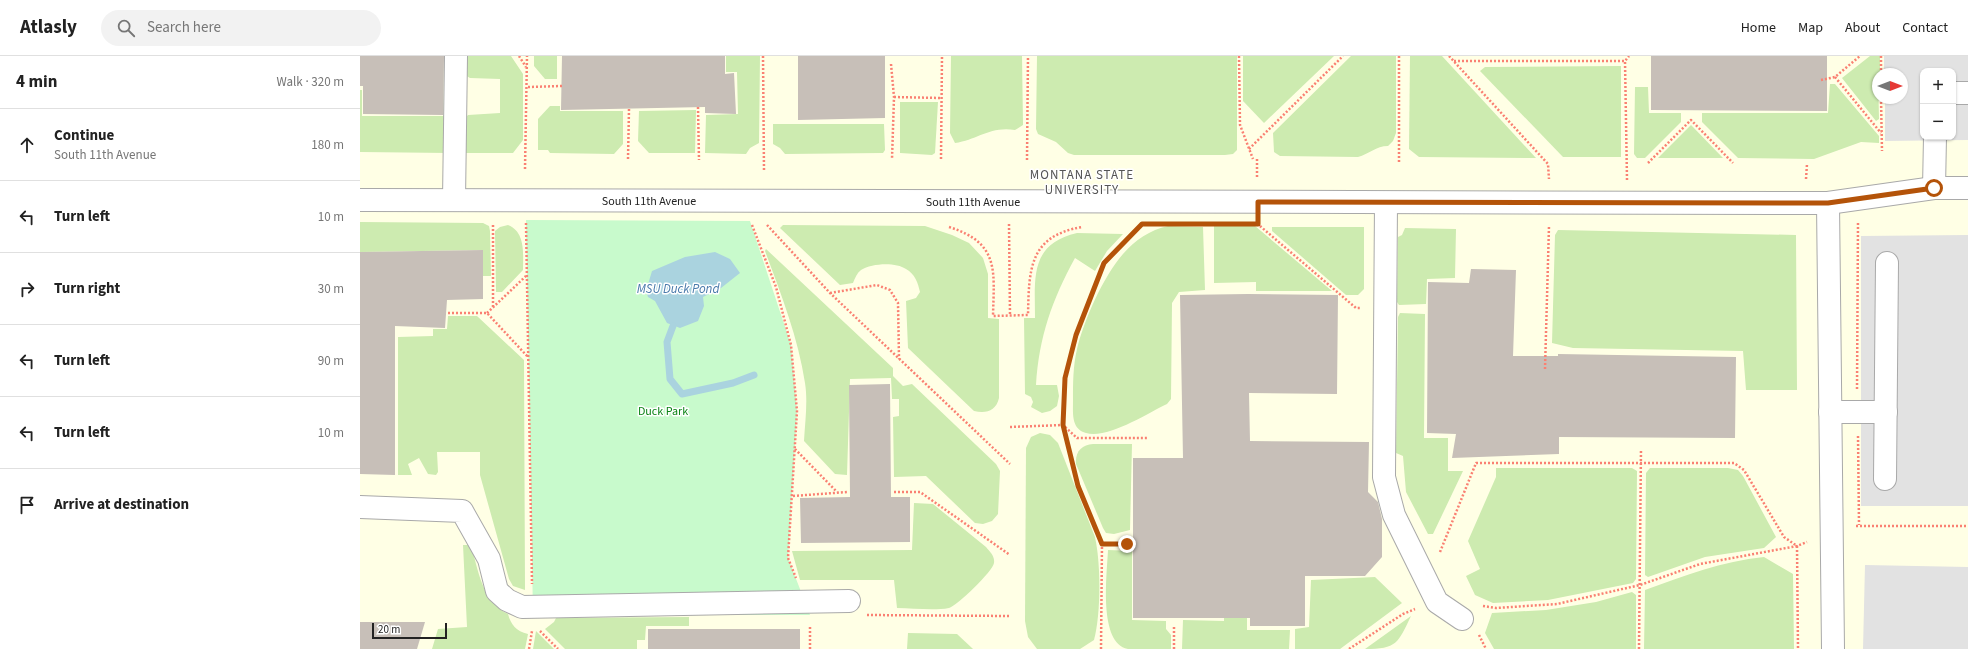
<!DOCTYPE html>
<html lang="en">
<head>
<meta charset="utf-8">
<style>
  :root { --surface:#fff; --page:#f2f2f2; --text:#222; --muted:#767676; --line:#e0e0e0 }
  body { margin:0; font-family:"Source Sans 3",sans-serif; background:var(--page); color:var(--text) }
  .controls { position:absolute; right:12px; top:12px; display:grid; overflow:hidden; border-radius:8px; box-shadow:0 1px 3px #0004 }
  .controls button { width:36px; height:36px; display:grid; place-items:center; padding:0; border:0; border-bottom:1px solid var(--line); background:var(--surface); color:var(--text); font:20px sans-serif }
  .compass { position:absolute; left:1512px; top:12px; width:36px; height:36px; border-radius:50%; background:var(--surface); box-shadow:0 1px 3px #0004; rotate:90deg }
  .scale { position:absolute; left:12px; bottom:10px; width:75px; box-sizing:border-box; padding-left:4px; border:2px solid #222; border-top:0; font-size:11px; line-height:14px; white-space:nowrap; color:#222; -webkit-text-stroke:3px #fff; paint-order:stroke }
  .stop { position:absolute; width:12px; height:12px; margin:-9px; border:3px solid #b45309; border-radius:50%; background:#fff }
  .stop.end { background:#b45309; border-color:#fff; box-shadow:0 1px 4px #0008 }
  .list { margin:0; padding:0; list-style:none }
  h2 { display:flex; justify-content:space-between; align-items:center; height:52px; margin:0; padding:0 16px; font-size:17px }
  h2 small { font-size:13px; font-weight:400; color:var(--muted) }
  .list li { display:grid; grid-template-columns:26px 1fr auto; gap:12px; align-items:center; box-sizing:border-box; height:72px; padding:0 16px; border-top:1px solid var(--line) }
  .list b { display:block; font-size:15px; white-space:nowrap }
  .list p { margin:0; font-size:13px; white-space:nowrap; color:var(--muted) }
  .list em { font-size:13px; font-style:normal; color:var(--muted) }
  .icon { flex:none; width:22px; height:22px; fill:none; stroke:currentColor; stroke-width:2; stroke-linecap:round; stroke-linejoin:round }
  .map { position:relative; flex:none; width:1608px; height:593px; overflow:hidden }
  header { display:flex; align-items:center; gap:24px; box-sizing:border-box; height:56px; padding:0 20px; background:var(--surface); border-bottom:1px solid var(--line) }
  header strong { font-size:19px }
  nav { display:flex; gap:22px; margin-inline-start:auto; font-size:14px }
  .search { width:280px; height:36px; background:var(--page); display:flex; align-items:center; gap:10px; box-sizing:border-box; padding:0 14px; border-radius:22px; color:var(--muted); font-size:15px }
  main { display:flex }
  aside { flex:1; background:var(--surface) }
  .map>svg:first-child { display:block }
  .education { fill:#ffffe5; fill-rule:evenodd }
  .grass { fill:#cdebb0 }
  .park { fill:#c8facc }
  .parking { fill:#e2e2e2; fill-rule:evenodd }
  .water { fill:#aad3df }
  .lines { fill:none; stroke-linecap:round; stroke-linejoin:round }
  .stream { stroke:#aad3df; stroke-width:7 }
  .building { fill:#c7bfb8 }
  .minor-casing { stroke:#a9a9a9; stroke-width:24 }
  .path { stroke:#fa8072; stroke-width:2.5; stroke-dasharray:2 2; stroke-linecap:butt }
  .minor { stroke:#fff; stroke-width:22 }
  .route { stroke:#b45309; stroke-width:5 }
  .labels { text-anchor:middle; stroke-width:3; stroke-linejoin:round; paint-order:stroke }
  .street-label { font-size:12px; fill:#222; stroke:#fff }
  .park-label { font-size:12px; fill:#0c8416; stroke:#fff }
  .neighbourhood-label { font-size:13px; letter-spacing:1px; fill:#555; stroke:#fff }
  .water-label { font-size:13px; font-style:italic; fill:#4a7aab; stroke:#fff }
</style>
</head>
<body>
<header>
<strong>Atlasly</strong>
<div class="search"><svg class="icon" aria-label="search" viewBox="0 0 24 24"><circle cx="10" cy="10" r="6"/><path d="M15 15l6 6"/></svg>Search here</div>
<nav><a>Home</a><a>Map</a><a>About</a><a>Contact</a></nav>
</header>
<main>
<aside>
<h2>4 min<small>Walk · 320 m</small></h2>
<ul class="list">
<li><svg class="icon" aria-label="ahead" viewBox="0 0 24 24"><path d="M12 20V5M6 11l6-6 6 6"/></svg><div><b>Continue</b><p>South 11th Avenue</p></div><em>180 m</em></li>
<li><svg class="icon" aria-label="left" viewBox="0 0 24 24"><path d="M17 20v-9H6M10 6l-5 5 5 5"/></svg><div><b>Turn left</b></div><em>10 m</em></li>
<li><svg class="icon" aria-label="right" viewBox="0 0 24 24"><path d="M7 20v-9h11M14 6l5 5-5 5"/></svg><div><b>Turn right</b></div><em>30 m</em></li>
<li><svg class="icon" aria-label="left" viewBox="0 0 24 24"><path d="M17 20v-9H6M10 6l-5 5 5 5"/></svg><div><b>Turn left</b></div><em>90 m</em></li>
<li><svg class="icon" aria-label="left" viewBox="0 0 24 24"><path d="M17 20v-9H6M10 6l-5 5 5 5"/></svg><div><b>Turn left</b></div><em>10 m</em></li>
<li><svg class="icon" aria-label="arrive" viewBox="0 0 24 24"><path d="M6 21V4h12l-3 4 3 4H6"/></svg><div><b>Arrive at destination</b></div></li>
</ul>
</aside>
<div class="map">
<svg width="1608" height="593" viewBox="0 0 1608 593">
  <rect width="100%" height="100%" fill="#f2efe9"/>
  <path class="education" d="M 0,0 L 1608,0 L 1608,593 L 0,593 ZM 1563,15 L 1593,15 L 1593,81 L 1563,81 ZM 1518,18 L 1542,18 L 1542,42 L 1518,42 Z"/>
  <g class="grass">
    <path d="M 104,0 L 151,0 L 163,18 L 163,84 L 153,97 L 103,97 L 104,64 L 108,59 L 140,57 L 140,23 L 110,22 L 105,19 Z"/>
    <path d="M 174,0 L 197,0 L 197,23 L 185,23 L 174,10 Z"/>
    <path d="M 366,0 L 400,0 L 399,87 L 390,92 L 386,98 L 345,97 L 346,59 L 378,58 L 377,16 L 366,16 Z"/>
    <path d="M 591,0 L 662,0 L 663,69 L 655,74 C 629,70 618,84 595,87 L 590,77 Z"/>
    <path d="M 677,0 L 877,0 L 877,94 L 873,98 L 865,99 L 714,99 L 708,97 L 696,86 L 678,78 L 676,73 Z"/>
    <path d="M 883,0 L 974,0 L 904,67 L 883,45 Z"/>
    <path d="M 991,0 L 1036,0 L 1036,77 L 1033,85 L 1028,90 C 1016,90 1009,98 998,101 L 920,100 L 914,96 L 913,77 Z"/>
    <path d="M 1050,0 L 1082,0 L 1176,102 L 1059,101 L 1049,93 Z"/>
    <path d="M 1510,0 L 1520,0 L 1520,18 L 1518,18 L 1519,63 L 1516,65 L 1482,22 Z"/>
    <path d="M 1261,10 L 1261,101 L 1203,101 L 1120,15 L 1125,11 Z"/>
    <path d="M 1470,28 L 1475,28 L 1519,80 L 1519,87 L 1501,86 L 1454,103 L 1378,102 L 1342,66 L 1342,57 L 1468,57 Z"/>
    <path d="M 1275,31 L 1288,31 L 1289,57 L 1321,57 L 1321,66 L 1285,102 L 1277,102 L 1274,98 Z"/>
    <path d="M 0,34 L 2,34 L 2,60 L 89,60 L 89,97 L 0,96 Z"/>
    <path d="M 540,46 L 578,46 L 575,97 L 572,99 L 540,97 Z"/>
    <path d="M 190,50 L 200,50 L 200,55 L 263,55 L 263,88 L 254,98 L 190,97 L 188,94 L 178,94 L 178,63 Z"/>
    <path d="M 336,54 L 335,97 L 289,97 L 278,85 L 279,55 Z"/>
    <path d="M 413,68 L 524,68 L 525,94 L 523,97 L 425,98 L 420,92 L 413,88 Z"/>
    <path d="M 1331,69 L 1363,102 L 1298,102 Z"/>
    <path d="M 0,166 L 123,167 L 129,170 L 130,175 L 131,220 L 123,220 L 123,194 L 0,196 Z"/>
    <path d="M 148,169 C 166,176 163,199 163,214 L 142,236 L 136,236 L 135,175 L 140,171 Z"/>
    <path d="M 423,169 L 565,170 L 592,179 L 609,187 L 623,202 L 628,218 L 628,262 L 639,263 L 639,342 C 636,355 626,358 614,355 L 548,292 L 546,245 L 556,242 L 560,236 C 558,227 555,218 546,213 C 536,206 512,207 501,214 C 497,217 495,222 493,227 L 480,229 L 420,172 Z"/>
    <path d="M 808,170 L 843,171 L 845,234 L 819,236 L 812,247 L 811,343 L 807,348 C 786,358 748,383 726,377 C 711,373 713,357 713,344 C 713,327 713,310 717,293 C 724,264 743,221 763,198 C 775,184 790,174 808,170 Z"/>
    <path d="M 854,170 L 895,170 L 972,235 L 896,235 L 896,226 L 854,227 Z"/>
    <path d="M 912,171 L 1004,171 L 1004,233 L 998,239 L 986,239 L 912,175 Z"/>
    <path d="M 1045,172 L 1096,173 L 1095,222 L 1067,223 L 1066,248 L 1039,249 L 1037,246 L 1038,181 L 1042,179 Z"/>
    <path d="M 1198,174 L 1436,179 L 1437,334 L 1386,334 L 1383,295 L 1213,292 L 1192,287 L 1195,179 Z"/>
    <path d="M 717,177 L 763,178 L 747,195 L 735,215 L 715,202 C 692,244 679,281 676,329 L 697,329 L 699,340 L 697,350 L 690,355 L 682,357 L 671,351 L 673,346 L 671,341 L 665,338 L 664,262 L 675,262 C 675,223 669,188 717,177 Z"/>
    <path d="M 406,193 L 533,312 L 533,320 L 543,330 L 552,328 L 636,408 L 640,415 L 638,458 L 632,465 L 623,468 L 615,467 L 566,420 L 534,421 L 533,361 L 539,360 L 539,343 L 532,343 L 531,322 L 490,323 L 487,419 L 475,418 L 444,385 C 445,366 448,346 445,327 C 438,281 421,238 405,195 Z"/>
    <path d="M 1040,257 L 1065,258 L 1064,382 L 1088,382 L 1088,415 L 1103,415 L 1073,478 L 1068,478 L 1046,436 L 1043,400 L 1036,397 L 1038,261 Z"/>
    <path d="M 88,260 L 117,260 L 164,304 L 165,534 L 153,530 L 149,523 L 120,419 L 120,396 L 77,396 L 78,416 L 76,419 L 68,418 L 59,402 L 48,408 L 52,419 L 38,419 L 38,281 L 73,280 L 73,273 L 87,273 Z"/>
    <path d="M 680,377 L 690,379 L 698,387 L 735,481 C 741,509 741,557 734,584 L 720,593 L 677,593 L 668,581 L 665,565 L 666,392 L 671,381 Z"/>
    <path d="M 733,388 L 772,388 L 770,474 L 754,478 L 746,477 L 743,472 L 716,408 C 715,395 722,389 733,388 Z"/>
    <path d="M 1136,412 L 1272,412 L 1277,415 L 1276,523 L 1273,527 L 1188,544 L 1133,547 L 1115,539 L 1106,520 L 1120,513 L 1108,485 L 1136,421 Z"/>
    <path d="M 1290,412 L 1368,412 L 1378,414 L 1383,420 L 1416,481 L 1404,492 L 1345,501 L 1288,521 L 1285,519 L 1286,417 Z"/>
    <path d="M 554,447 L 573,448 L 626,491 C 630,496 635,500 634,507 C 633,515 597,550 589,552 C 573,555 553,552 537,552 L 534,524 L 440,524 L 432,495 L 552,494 Z"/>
    <path d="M 103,489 L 111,489 C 118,513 122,546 148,558 C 151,569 156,575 168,578 L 165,593 L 72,593 L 78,573 L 107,571 Z"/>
    <path d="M 748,494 L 772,495 L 772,564 L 806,565 L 806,573 L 811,579 L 811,593 C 798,593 781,593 768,593 C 738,587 747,518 748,494 Z"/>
    <path d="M 1404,501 L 1433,518 L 1434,593 L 1284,593 L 1285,534 C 1324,520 1362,505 1404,501 Z"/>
    <path d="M 1015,521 L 1042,547 L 980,593 L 935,593 L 935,573 L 949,571 L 951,524 Z"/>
    <path d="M 1272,536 L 1276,539 L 1276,593 L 1134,593 L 1125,577 L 1132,557 L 1186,554 L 1236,546 Z"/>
    <path d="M 864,545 L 887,546 L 887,574 L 930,574 L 929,593 L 822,593 L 823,564 L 864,565 Z"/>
    <path d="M 1051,560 C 1038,587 1037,593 1005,593 Z"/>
    <path d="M 329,561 L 329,570 L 286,570 L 285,584 L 277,584 L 277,593 L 205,593 L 185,573 L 194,566 L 196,562 Z"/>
    <path d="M 176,575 L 194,593 L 173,593 Z"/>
    <path d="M 548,577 L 597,578 L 613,593 L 547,593 Z"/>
  </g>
  <path class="park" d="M 166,164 L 390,165 L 431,289 L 437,355 L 428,502 L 450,559 L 173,559 Z"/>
  <g class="parking">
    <path d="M 1524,0 L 1608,0 L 1608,84 L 1525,85 L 1525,42 L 1542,42 L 1542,18 L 1524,18 ZM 1563,15 L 1593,15 L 1593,81 L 1563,81 Z"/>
    <path d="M 1608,179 L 1608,450 L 1501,450 L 1501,180 Z"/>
    <path d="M 1505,509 L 1608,511 L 1608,593 L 1503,593 Z"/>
  </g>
  <path class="water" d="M 355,196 L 370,203 L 380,217 L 361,232 L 343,241 L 344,250 L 338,265 L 320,272 L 307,267 L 295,245 L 288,241 L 286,235 L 292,215 L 325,201 Z"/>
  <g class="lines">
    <path class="stream" d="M 313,270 L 307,286 L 310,323 L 322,338 L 373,327 L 394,319"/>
  </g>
  <g class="building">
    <path d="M 0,0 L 84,0 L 83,59 L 3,58 L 3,30 L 0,30 Z"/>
    <path d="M 202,0 L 365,0 L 365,18 L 374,17 L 376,58 L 345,57 L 345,51 L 201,54 Z"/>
    <path d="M 438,0 L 525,0 L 525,62 L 438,64 Z"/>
    <path d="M 1291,0 L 1467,0 L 1467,55 L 1291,54 Z"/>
    <path d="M 123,194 L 123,243 L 87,244 L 85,272 L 35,270 L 35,419 L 0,418 L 0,196 Z"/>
    <path d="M 1111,213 L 1156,214 L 1153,300 L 1198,300 L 1198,298 L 1376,301 L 1375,382 L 1199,381 L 1199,398 L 1092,402 L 1096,378 L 1067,377 L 1068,226 L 1109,227 Z"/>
    <path d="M 888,238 L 978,239 L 977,338 L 889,337 L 890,385 L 1009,386 L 1008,436 L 1018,446 L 1022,463 L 1022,501 L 1005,520 L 945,520 L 945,570 L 890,570 L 890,562 L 773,562 L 773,402 L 823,402 L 820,239 Z"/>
    <path d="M 530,328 L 531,441 L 550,441 L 550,486 L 441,487 L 440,442 L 490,441 L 489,329 Z"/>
    <path d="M 0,566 L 65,566 L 57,593 L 0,593 Z"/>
    <rect x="288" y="573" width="152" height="20"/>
  </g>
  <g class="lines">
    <defs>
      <g id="minor">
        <path d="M 1593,37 L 1608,37"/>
        <path d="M 1574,132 L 1575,81"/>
        <path d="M 0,144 L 1468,147 L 1574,132 L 1608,132"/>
        <path d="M 94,144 L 96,0"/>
        <path d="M 1026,147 L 1024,421 L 1034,459 L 1077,546 L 1102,563"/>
        <path d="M 1468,147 L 1473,593"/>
        <path d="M 1470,356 L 1526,356"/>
        <path d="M 1525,423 L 1527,207"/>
        <path d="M 0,451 L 102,455 L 129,503 L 137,535 L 147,544 L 162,551 L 489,545"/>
      </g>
    </defs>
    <use href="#minor" class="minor-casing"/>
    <g class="path">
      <path d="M 159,0 L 166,11"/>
      <path d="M 403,0 L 404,115"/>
      <path d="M 879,0 L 880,69 L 893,103"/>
      <path d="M 1039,0 L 1039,106"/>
      <path d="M 1089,0 L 1188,108 L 1189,123"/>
      <path d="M 1094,5 L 1265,5"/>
      <path d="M 531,8 L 534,41 L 532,103"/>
      <path d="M 1521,18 L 1521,0"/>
      <path d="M 1475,21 L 1521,77"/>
      <path d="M 1461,24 L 1475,21 L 1500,0"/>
      <path d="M 168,31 L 202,30"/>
      <path d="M 534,41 L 581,42"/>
      <path d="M 1521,42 L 1522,95"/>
      <path d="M 338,51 L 339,104"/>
      <path d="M 889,93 L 983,0"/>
      <path d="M 268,103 L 269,53"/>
      <path d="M 581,103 L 582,0"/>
      <path d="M 897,103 L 897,123"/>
      <path d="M 667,104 L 668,0"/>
      <path d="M 1288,107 L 1331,64 L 1373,107"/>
      <path d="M 165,113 L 167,0"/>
      <path d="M 1446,123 L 1447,108"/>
      <path d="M 1267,124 L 1265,5 L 1269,0"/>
      <path d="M 166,167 L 172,528"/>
      <path d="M 649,168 L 650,260"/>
      <path d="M 133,169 L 133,251"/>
      <path d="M 392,169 L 416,231 L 431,289 L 437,355 L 428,502 L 436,522"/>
      <path d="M 407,169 L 470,237 L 650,408"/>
      <path d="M 900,170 L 996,252 L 1001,252"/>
      <path d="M 589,171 C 640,187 634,215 633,260 L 668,259 C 669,213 669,180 722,171"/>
      <path d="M 470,237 L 517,229 L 530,234 L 538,247 L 539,303"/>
      <path d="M 88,257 L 127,257 L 168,301"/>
      <path d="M 127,257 L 166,220"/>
      <path d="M 1185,313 L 1189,170"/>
      <path d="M 1497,333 L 1498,166"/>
      <path d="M 650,371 L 703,369 L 717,382 L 788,382"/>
      <path d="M 1498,380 L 1499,469"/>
      <path d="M 435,393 L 477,436"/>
      <path d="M 534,436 L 560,436 L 650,499"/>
      <path d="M 433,440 L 487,436"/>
      <path d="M 1496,470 L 1608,470"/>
      <path d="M 742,488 L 767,488"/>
      <path d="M 1080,496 L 1116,407 L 1374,407 L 1384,414 L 1424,481 L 1437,490 L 1438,593"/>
      <path d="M 1123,550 L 1136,552 L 1197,548 L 1280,529 L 1340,508 L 1437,490 L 1447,486"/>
      <path d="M 507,559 L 650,560"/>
      <path d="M 180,575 L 198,593"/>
      <path d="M 1119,579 L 1126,593"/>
      <path d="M 169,593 L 172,575"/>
      <path d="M 450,593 L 450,570"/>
      <path d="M 741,593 L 742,488 L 718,430 L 703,369 L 705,322 L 716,279 L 744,207 L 780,170"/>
      <path d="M 814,593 L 814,571"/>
      <path d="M 989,593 L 1043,558 L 1055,553"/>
      <path d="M 1279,593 L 1281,393"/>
    </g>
    <use href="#minor" class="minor"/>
  </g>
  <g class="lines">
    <path class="route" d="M 767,488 L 742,488 L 718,430 L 703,369 L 705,322 L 716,279 L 744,207 L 782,168 L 898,168 L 898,146 L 1468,147 L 1574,132"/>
  </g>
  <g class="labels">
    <g class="street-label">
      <text x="289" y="149">South 11th Avenue</text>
      <text x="613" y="150">South 11th Avenue</text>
    </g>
    <g class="park-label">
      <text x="303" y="359">Duck Park</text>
    </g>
    <g class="neighbourhood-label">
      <text x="722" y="123">MONTANA STATE<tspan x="722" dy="15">UNIVERSITY</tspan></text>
    </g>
    <g class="water-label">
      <text x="318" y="237">MSU Duck Pond</text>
    </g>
  </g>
</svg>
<div class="controls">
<button>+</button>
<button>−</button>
</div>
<svg class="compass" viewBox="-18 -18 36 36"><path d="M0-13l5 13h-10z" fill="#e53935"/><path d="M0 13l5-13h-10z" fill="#767676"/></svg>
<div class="scale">20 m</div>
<div class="stop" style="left:1574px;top:132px"></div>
<div class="stop end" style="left:767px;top:488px"></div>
</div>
</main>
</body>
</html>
